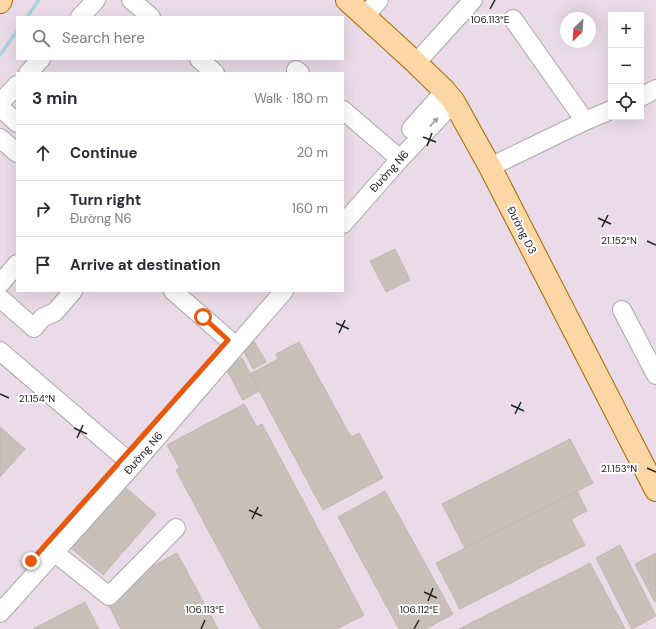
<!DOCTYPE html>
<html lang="en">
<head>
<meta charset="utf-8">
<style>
  :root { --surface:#fff; --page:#f7f7f7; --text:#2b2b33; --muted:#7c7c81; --line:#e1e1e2 }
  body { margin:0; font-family:"DM Sans",sans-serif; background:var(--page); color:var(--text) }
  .controls { position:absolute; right:12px; top:12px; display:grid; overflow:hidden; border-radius:0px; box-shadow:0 4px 16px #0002 }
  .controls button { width:36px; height:36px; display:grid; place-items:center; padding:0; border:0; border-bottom:1px solid var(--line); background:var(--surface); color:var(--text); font:20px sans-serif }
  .compass { position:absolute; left:560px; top:12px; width:36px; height:36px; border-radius:50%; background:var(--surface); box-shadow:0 4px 16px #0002; rotate:205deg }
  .stop { position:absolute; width:12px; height:12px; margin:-9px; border:3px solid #ea580c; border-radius:50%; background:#fff }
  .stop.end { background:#ea580c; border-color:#fff; box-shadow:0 1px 4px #0008 }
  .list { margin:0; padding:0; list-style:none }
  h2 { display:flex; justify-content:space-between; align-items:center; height:52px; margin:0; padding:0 16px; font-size:17px }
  h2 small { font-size:13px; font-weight:400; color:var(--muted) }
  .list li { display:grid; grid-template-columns:26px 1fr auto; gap:12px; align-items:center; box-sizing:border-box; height:56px; padding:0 16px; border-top:1px solid var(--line) }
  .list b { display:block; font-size:15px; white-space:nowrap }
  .list p { margin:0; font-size:13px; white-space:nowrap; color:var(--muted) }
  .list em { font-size:13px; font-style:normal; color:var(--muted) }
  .icon { flex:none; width:22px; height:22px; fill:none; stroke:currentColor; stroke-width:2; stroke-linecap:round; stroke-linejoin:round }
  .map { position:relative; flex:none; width:656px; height:629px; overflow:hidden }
  .search { position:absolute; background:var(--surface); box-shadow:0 4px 16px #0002; left:16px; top:16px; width:328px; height:44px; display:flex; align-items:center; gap:10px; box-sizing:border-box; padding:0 14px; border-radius:0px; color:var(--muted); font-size:15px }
  .panel { position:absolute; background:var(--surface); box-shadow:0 4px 16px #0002; left:16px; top:72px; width:328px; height:220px; border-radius:0px }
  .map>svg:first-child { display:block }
  .industrial { fill:#ebdbe8; fill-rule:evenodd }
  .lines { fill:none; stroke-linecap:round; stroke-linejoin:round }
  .stream { stroke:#aad3df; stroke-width:3.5 }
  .building { fill:#c7bfb8; stroke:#c4b6ab }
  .minor-casing { stroke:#a9a9a9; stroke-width:20 }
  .major-casing { stroke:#a06b00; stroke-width:24 }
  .minor { stroke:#fff; stroke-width:18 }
  .major { stroke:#fcd6a4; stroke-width:22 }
  .oneway { fill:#9c9c9c }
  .route { stroke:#ea580c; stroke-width:5 }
  .ticks { fill:none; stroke:#222; stroke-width:1.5 }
  .labels { text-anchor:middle; stroke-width:4; stroke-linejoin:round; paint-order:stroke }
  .street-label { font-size:11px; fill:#222; stroke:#fff }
  .ticks-label { font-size:10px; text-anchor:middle; fill:#222; stroke:#fff; stroke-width:4; stroke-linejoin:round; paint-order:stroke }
</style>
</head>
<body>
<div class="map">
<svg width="656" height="629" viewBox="0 0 656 629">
  <rect width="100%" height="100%" fill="#f2efe9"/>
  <path class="industrial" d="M 0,0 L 656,0 L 656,629 L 0,629 ZM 611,15 L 641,15 L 641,117 L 611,117 ZM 17,17 L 343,17 L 343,59 L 17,59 ZM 566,18 L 590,18 L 590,42 L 566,42 ZM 17,73 L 343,73 L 343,291 L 17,291 Z"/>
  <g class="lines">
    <g class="stream">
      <path d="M 27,17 L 39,0"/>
      <path d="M 0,55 L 17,31"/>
    </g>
  </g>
  <g class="building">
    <path d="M 395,249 L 410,280 L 386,292 L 370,261 Z"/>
    <path d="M 254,341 L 266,362 L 253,369 L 242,348 Z"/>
    <path d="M 299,342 L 351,437 L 359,433 L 383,478 L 323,510 L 250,374 L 278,359 L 276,354 Z"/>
    <path d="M 242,358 L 259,391 L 243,400 L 225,367 Z"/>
    <path d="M 244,404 L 257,427 L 262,424 L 364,615 L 337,629 L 261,629 L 176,470 L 180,468 L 167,445 Z"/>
    <path d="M 0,427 L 25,449 L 0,477 Z"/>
    <path d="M 570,439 L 593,483 L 465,548 L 442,504 Z"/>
    <path d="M 124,486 L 156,514 L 103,575 L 71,548 Z"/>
    <path d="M 385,491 L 453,614 L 426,629 L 399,629 L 338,517 Z"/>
    <path d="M 577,491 L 587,511 L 571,519 L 585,545 L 460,609 L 436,563 Z"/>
    <path d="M 620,545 L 656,616 L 632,629 L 596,558 Z"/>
    <path d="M 177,553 L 218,629 L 121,629 L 102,593 Z"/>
    <path d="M 656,553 L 656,601 L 655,602 L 635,564 Z"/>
    <path d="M 590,563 L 625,629 L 459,629 Z"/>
    <path d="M 85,602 L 99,629 L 33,629 Z"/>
  </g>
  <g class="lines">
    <defs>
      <g id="minor">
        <path d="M 131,0 L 151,17"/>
        <path d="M 365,16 L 379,0"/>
        <path d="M 80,17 L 96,0"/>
        <path d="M 513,19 L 585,121"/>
        <path d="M 199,59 L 215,73"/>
        <path d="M 416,63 L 473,0"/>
        <path d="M 296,70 L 300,73"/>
        <path d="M 28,73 L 41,59"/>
        <path d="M 641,97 L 656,89"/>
        <path d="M 0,103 L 17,85"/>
        <path d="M 0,107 L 17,123"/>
        <path d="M 343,110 L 400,159"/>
        <path d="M 411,129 L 445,91"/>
        <path d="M 0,138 L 17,153"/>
        <path d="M 490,167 L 585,121 L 611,110"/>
        <path d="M 343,224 L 400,159 L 454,102"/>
        <path d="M 0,284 L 17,264"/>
        <path d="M 173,291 L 228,339"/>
        <path d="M 0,298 L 34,328 L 42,318 L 55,312 L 73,291"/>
        <path d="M 622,310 L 656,375"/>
        <path d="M 0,351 L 133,465"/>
        <path d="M 54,552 L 109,596 L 176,528"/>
        <path d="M 0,613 L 133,465 L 284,291"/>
      </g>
      <g id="major">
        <path d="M 347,0 L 416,63 L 445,91 L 454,102 L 490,167 L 656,490"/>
        <path d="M 0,2 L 1,0"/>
      </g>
    </defs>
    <use href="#minor" class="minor-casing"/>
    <use href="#major" class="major-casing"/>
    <use href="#minor" class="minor"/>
    <use href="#major" class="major"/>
  </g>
  <defs><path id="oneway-solid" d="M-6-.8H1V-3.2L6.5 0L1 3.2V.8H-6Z"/></defs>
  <use class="oneway" href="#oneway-solid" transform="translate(434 122) rotate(-47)"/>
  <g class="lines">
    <path class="route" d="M 31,561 L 228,340 L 203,317"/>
  </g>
  <path class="ticks" d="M 490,9 L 495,0M 423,137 L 436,142M 427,146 L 432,133M 598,218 L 611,224M 602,227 L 608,215M 647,241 L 656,245M 336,323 L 349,329M 339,333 L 345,320M 0,394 L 9,398M 511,405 L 524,411M 515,414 L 521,402M 74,428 L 87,434M 77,438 L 83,425M 647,468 L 656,472M 249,510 L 262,516M 252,519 L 258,507M 424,592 L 437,598M 428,601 L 433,588M 201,629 L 205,620M 414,629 L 419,620"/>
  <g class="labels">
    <g class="street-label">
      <text transform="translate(389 171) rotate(-48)" y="4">Đường N6</text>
      <text transform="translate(522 230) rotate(63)" y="4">Đường D3</text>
      <text transform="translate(143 453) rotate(-49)" y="4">Đường N6</text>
    </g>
  </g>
  <g class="ticks-label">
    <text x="490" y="23">106.113°E</text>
    <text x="619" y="244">21.152°N</text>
    <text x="37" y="402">21.154°N</text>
    <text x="619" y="472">21.153°N</text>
    <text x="205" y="613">106.113°E</text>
    <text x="419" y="613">106.112°E</text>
  </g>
</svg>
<div class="controls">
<button>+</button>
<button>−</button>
<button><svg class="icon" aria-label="locate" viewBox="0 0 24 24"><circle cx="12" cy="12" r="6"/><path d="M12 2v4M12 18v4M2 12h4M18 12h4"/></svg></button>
</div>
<svg class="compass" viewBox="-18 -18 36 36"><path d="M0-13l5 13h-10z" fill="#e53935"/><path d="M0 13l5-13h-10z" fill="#7c7c81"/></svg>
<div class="stop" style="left:203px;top:317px"></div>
<div class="stop end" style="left:31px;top:561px"></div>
<div class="search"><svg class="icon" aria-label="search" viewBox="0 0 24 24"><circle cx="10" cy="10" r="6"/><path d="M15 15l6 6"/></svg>Search here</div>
<section class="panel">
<h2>3 min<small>Walk · 180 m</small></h2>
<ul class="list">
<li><svg class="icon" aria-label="ahead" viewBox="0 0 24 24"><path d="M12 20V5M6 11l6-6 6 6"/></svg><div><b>Continue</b></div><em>20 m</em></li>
<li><svg class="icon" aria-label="right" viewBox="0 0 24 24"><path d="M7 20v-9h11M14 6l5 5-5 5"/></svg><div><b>Turn right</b><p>Đường N6</p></div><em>160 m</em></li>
<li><svg class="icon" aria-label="arrive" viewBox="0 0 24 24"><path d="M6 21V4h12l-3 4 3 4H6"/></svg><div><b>Arrive at destination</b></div></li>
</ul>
</section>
</div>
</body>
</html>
